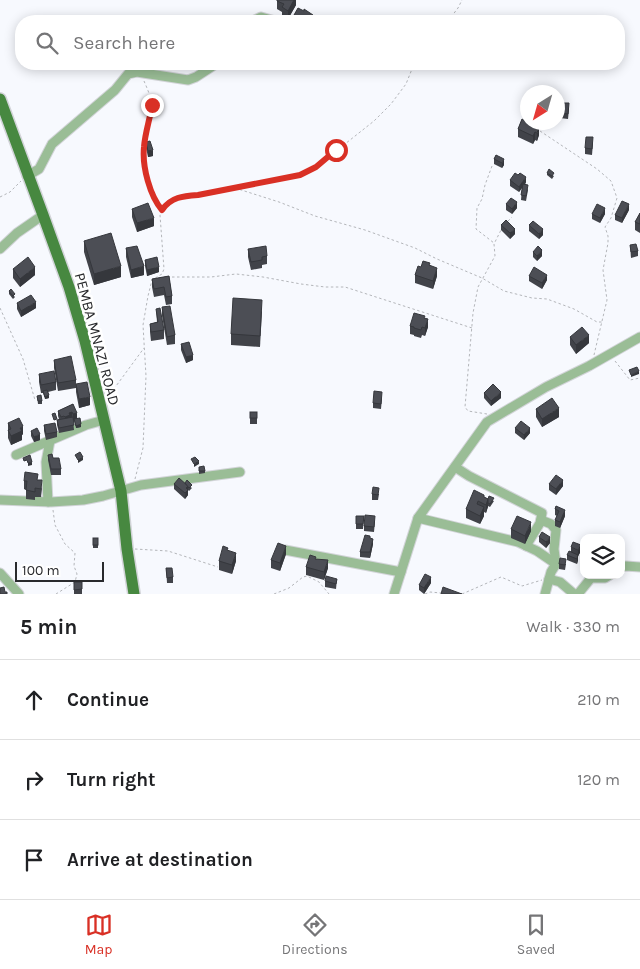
<!DOCTYPE html>
<html lang="en">
<head>
<meta charset="utf-8">
<style>
  :root { --surface:#fff; --page:#f2f2f2; --text:#202124; --muted:#757577; --line:#e0e0e0; --accent:#d93025 }
  body { margin:0; font-family:Karla,sans-serif; background:var(--page); color:var(--text) }
  .controls { position:absolute; right:15px; bottom:15px; display:grid; overflow:hidden; border-radius:10px; box-shadow:0 2px 12px #0003 }
  .controls button { width:45px; height:45px; display:grid; place-items:center; padding:0; border:0; border-bottom:1px solid var(--line); background:var(--surface); color:var(--text); font:25px sans-serif }
  .compass { position:absolute; left:520px; top:85px; width:45px; height:45px; border-radius:50%; background:var(--surface); box-shadow:0 2px 12px #0003; rotate:217deg }
  .scale { position:absolute; left:15px; bottom:12px; width:89px; box-sizing:border-box; padding-left:5px; border:2px solid #292a2d; border-top:0; font-size:14px; line-height:18px; white-space:nowrap; color:#292a2d; -webkit-text-stroke:4px #fff; paint-order:stroke }
  .stop { position:absolute; width:15px; height:15px; margin:-11px; border:4px solid #d93025; border-radius:50%; background:#fff }
  .stop.end { background:#d93025; border-color:#fff; box-shadow:0 1px 5px #0008 }
  .list { margin:0; padding:0; list-style:none }
  h2 { display:flex; justify-content:space-between; align-items:center; height:65px; margin:0; padding:0 20px; font-size:21px }
  h2 small { font-size:16px; font-weight:400; color:var(--muted) }
  .list li { display:grid; grid-template-columns:32px 1fr auto; gap:15px; align-items:center; box-sizing:border-box; height:80px; padding:0 20px; border-top:1px solid var(--line) }
  .list b { display:block; font-size:19px; white-space:nowrap }
  .list em { font-size:16px; font-style:normal; color:var(--muted) }
  .icon { flex:none; width:28px; height:28px; fill:none; stroke:currentColor; stroke-width:2; stroke-linecap:round; stroke-linejoin:round }
  .map { position:relative; flex:none; width:640px; height:594px; overflow:hidden }
  .search { position:absolute; background:var(--surface); box-shadow:0 2px 12px #0003; left:15px; right:15px; top:15px; height:55px; display:flex; align-items:center; gap:12px; box-sizing:border-box; padding:0 18px; border-radius:20px; color:var(--muted); font-size:19px }
  .sheet { height:305px; background:var(--surface) }
  nav { display:flex; justify-content:space-around; align-items:center; box-sizing:border-box; height:70px; border-top:1px solid var(--line); background:var(--surface); font-size:14px; color:var(--muted) }
  nav a { display:grid; justify-items:center; gap:2px }
  nav .on { color:var(--accent) }
  .map>svg:first-child { display:block }
  .lines { fill:none; stroke-linecap:round; stroke-linejoin:round }
  .minor-casing { stroke:#d2d4d8; stroke-width:11 }
  .major-casing { stroke:#d2d4d8; stroke-width:14 }
  .path { stroke:#b4b6ba; stroke-width:1; stroke-dasharray:2.5 2.5; stroke-linecap:butt }
  .minor { stroke:#9abd96; stroke-width:9 }
  .major { stroke:#478840; stroke-width:11 }
  .wall { fill:#414349 }
  .shaded-wall { fill:#35373c }
  .building { fill:#4c4e55; stroke:#35373c }
  .route { stroke:#d93025; stroke-width:6 }
  .labels { text-anchor:middle; stroke-width:5; stroke-linejoin:round; paint-order:stroke }
  .street-label { font-size:15px; fill:#292a2d; stroke:#fff }
</style>
</head>
<body>
<div class="map">
<svg width="640" height="594" viewBox="0 0 640 594">
  <rect width="100%" height="100%" fill="#f7f9fe"/>
  <g class="lines">
    <defs>
      <g id="minor">
        <path d="M 253,21 L 261,17 L 275,21"/>
        <path d="M 27,176 L 39,169 L 52,144 L 115,90 L 128,74 L 137,72 L 188,80 L 196,77 L 216,64"/>
        <path d="M 0,249 L 17,233 L 43,215"/>
        <path d="M 16,455 L 86,425 L 104,420"/>
        <path d="M 455,467 L 469,476 L 542,513 L 540,523 L 526,546"/>
        <path d="M 0,500 L 51,502 L 83,500 L 103,496 L 141,485 L 240,472"/>
        <path d="M 48,502 L 46,462 L 50,441"/>
        <path d="M 418,518 L 518,542 L 537,551 L 556,564"/>
        <path d="M 541,520 L 551,524 L 556,530 L 554,549 L 556,564 L 551,572 L 545,594"/>
        <path d="M 285,550 L 401,572"/>
        <path d="M 621,567 L 626,566 L 640,567"/>
        <path d="M 0,573 L 19,594"/>
        <path d="M 549,579 L 560,582 L 574,594"/>
        <path d="M 394,594 L 418,518 L 487,422 L 546,387 L 589,366 L 640,337"/>
        <path d="M 578,594 L 591,578 L 605,578 L 610,575"/>
      </g>
      <path id="major" d="M 0,99 L 43,215 L 69,287 L 85,341 L 121,491 L 127,549 L 134,594"/>
    </defs>
    <use href="#minor" class="minor-casing"/>
    <use href="#major" class="major-casing"/>
    <g class="path">
      <path d="M 448,21 L 458,8 L 462,0"/>
      <path d="M 144,81 C 147,88 152,99 152,107 C 151,120 146,132 144,145 C 141,164 150,195 162,210"/>
      <path d="M 527,121 L 528,121"/>
      <path d="M 540,131 L 597,169 L 611,181 L 617,198 L 611,218 L 605,227 L 608,236 L 608,243 L 603,270 L 607,300 L 594,355"/>
      <path d="M 492,166 L 485,185 L 482,199 L 477,208 L 476,229 L 494,243"/>
      <path d="M 235,188 L 279,202 L 315,216 L 365,230 L 415,248 L 437,259 L 482,278 L 504,291 L 532,298 L 547,299 L 574,309 L 597,322 L 602,322"/>
      <path d="M 0,197 L 10,192 L 21,181"/>
      <path d="M 508,221 L 512,217"/>
      <path d="M 167,277 L 211,277 L 236,274 L 263,277 L 301,284 L 325,287 L 345,287 L 472,328"/>
      <path d="M 0,308 L 23,359 L 35,400"/>
      <path d="M 615,361 L 630,380 L 640,378"/>
      <path d="M 108,397 L 144,348"/>
      <path d="M 487,414 L 468,411 L 465,407 L 473,313 L 478,287 L 495,256 L 494,244 L 502,228"/>
      <path d="M 135,479 L 143,448 L 146,376 L 143,325 L 148,296 L 152,280 L 162,274 L 164,269 L 160,215 L 167,203 L 188,195 L 198,195 L 300,175 L 316,167 L 374,121 L 391,104 L 406,84 L 414,64"/>
      <path d="M 53,510 L 55,525 L 65,544 L 75,553 L 74,566 L 77,574 L 75,582 L 56,594"/>
      <path d="M 135,549 L 168,551 L 218,567"/>
      <path d="M 274,594 L 289,588 L 303,577 L 307,576 L 319,582 L 329,594"/>
      <path d="M 425,594 L 430,592 L 441,593"/>
      <path d="M 462,594 L 501,577 L 522,586 L 542,580"/>
    </g>
    <use href="#minor" class="minor"/>
    <use href="#major" class="major"/>
  </g>
  <g class="wall">
    <path d="M 296,0 L 296,5 L 288,19 L 282,15 L 282,12 L 277,9 L 277,1 Z"/>
    <path d="M 304,11 L 313,20 L 312,21 L 294,21 L 294,15 Z"/>
    <path d="M 195,64 L 210,64 L 200,70 Z"/>
    <path d="M 232,64 L 241,64 L 239,65 L 239,64 L 239,67 L 232,68 Z"/>
    <path d="M 560,108 L 569,109 L 568,119 L 560,118 Z"/>
    <path d="M 522,119 L 539,135 L 537,141 L 535,140 L 533,144 L 518,137 L 518,129 Z"/>
    <path d="M 146,142 L 153,156 L 148,157 L 146,148 Z"/>
    <path d="M 593,143 L 592,155 L 585,154 L 585,148 Z"/>
    <path d="M 496,155 L 504,165 L 502,168 L 494,164 L 494,159 Z"/>
    <path d="M 547,173 L 554,176 L 552,179 L 547,175 Z"/>
    <path d="M 510,180 L 526,182 L 525,185 L 528,190 L 526,201 L 521,200 L 522,188 L 519,192 L 510,186 Z"/>
    <path d="M 506,204 L 517,208 L 512,214 L 506,210 Z"/>
    <path d="M 132,209 L 154,226 L 137,232 L 132,217 Z"/>
    <path d="M 629,210 L 622,223 L 615,220 L 615,215 Z"/>
    <path d="M 640,213 L 640,233 L 635,230 L 635,222 Z"/>
    <path d="M 592,214 L 605,214 L 600,223 L 592,219 Z"/>
    <path d="M 501,225 L 515,234 L 510,239 L 501,230 Z"/>
    <path d="M 529,225 L 543,235 L 539,239 L 529,231 Z"/>
    <path d="M 84,241 L 121,277 L 94,285 L 84,252 Z"/>
    <path d="M 630,245 L 638,251 L 638,256 L 631,258 Z"/>
    <path d="M 126,248 L 144,275 L 131,278 L 126,257 Z"/>
    <path d="M 248,249 L 267,256 L 267,264 L 262,265 L 262,268 L 251,270 L 248,257 Z"/>
    <path d="M 533,252 L 542,256 L 537,261 L 533,257 Z"/>
    <path d="M 145,260 L 159,272 L 147,276 L 145,266 Z"/>
    <path d="M 430,265 L 437,276 L 433,289 L 415,283 L 415,275 L 421,267 Z"/>
    <path d="M 13,269 L 35,275 L 20,287 L 13,278 Z"/>
    <path d="M 169,276 L 172,296 L 172,304 L 166,305 L 164,295 L 154,297 L 152,287 L 152,279 Z"/>
    <path d="M 529,276 L 547,280 L 542,289 L 529,281 Z"/>
    <path d="M 9,291 L 15,297 L 13,299 L 9,294 Z"/>
    <path d="M 17,303 L 36,308 L 21,317 L 17,309 Z"/>
    <path d="M 162,307 L 175,335 L 175,344 L 167,345 L 162,316 Z"/>
    <path d="M 156,309 L 164,330 L 164,339 L 151,341 L 150,332 L 150,324 L 157,322 Z"/>
    <path d="M 262,311 L 260,347 L 231,345 L 231,334 Z"/>
    <path d="M 425,318 L 428,327 L 425,336 L 422,335 L 421,338 L 414,336 L 414,335 L 410,334 L 410,326 Z"/>
    <path d="M 570,337 L 589,343 L 576,354 L 570,345 Z"/>
    <path d="M 181,344 L 193,360 L 186,363 L 181,350 Z"/>
    <path d="M 54,360 L 76,380 L 76,384 L 90,405 L 79,408 L 76,392 L 76,388 L 58,391 L 54,368 Z"/>
    <path d="M 39,374 L 56,382 L 56,390 L 48,392 L 49,398 L 45,399 L 43,393 L 41,393 L 39,382 Z"/>
    <path d="M 484,393 L 501,398 L 491,406 L 484,398 Z"/>
    <path d="M 37,396 L 42,401 L 42,404 L 38,404 Z"/>
    <path d="M 382,398 L 381,409 L 373,408 L 373,403 Z"/>
    <path d="M 73,404 L 77,418 L 81,427 L 76,428 L 74,420 L 73,420 L 74,430 L 59,433 L 57,425 L 57,420 L 59,419 L 58,416 L 58,411 Z"/>
    <path d="M 536,409 L 559,417 L 542,427 L 536,417 Z"/>
    <rect x="250" y="412" width="7" height="12"/>
    <path d="M 8,423 L 23,434 L 22,435 L 22,440 L 11,445 L 8,438 Z"/>
    <path d="M 44,425 L 57,432 L 57,437 L 46,440 L 44,431 Z"/>
    <path d="M 515,428 L 530,433 L 524,440 L 515,433 Z"/>
    <path d="M 31,431 L 40,440 L 34,442 L 31,436 Z"/>
    <path d="M 48,455 L 53,458 L 61,469 L 61,475 L 51,475 L 48,460 Z"/>
    <path d="M 199,467 L 205,471 L 205,473 L 199,474 Z"/>
    <path d="M 38,480 L 42,489 L 41,497 L 35,497 L 35,500 L 26,499 L 26,490 L 24,489 L 24,481 Z"/>
    <path d="M 185,483 L 192,488 L 189,491 L 188,490 L 188,495 L 185,499 L 174,489 L 174,484 Z"/>
    <path d="M 549,484 L 563,486 L 556,495 L 549,490 Z"/>
    <path d="M 372,494 L 379,494 L 378,500 L 372,500 Z"/>
    <path d="M 484,497 L 494,501 L 490,507 L 488,506 L 486,513 L 484,512 L 484,516 L 480,524 L 466,518 L 466,509 Z"/>
    <path d="M 556,506 L 565,516 L 560,528 L 555,526 L 555,520 L 557,516 L 555,515 L 555,509 Z"/>
    <path d="M 356,516 L 364,516 L 363,529 L 356,529 Z"/>
    <path d="M 375,521 L 374,532 L 364,531 L 364,526 Z"/>
    <path d="M 511,529 L 531,531 L 525,544 L 511,538 Z"/>
    <path d="M 539,537 L 550,543 L 546,548 L 539,542 Z"/>
    <rect x="93" y="538" width="5" height="10"/>
    <path d="M 370,538 L 373,544 L 370,558 L 360,557 L 360,552 Z"/>
    <path d="M 571,547 L 581,551 L 578,556 L 578,560 L 577,564 L 567,560 L 567,555 L 571,551 Z"/>
    <path d="M 228,550 L 236,561 L 232,574 L 219,570 L 219,561 Z"/>
    <path d="M 286,554 L 280,571 L 271,568 L 271,560 Z"/>
    <path d="M 316,559 L 328,568 L 324,580 L 306,575 L 306,567 Z"/>
    <path d="M 559,564 L 566,564 L 565,570 L 559,569 Z"/>
    <path d="M 166,568 L 173,577 L 173,583 L 167,583 Z"/>
    <path d="M 337,579 L 336,589 L 325,587 L 325,581 Z"/>
    <rect x="74" y="582" width="8" height="12"/>
    <path d="M 431,583 L 424,594 L 419,590 L 419,585 Z"/>
  </g>
  <g class="shaded-wall">
    <path d="M 294,0 L 296,0 L 296,5 L 288,19 L 288,11 Z"/>
    <path d="M 313,15 L 313,20 L 312,21 L 309,21 Z"/>
    <path d="M 202,64 L 210,64 L 200,70 L 200,65 Z"/>
    <path d="M 539,127 L 539,135 L 537,141 L 537,133 Z"/>
    <path d="M 535,132 L 535,140 L 533,144 L 533,136 Z"/>
    <path d="M 153,150 L 153,156 L 148,157 L 148,151 Z"/>
    <path d="M 504,159 L 504,165 L 502,168 L 502,163 Z"/>
    <path d="M 526,177 L 526,182 L 519,192 L 519,187 Z"/>
    <path d="M 517,202 L 517,208 L 512,214 L 512,209 Z"/>
    <path d="M 629,204 L 629,210 L 622,223 L 622,218 Z"/>
    <path d="M 605,208 L 605,214 L 600,223 L 600,218 Z"/>
    <path d="M 154,218 L 154,226 L 137,232 L 137,223 Z"/>
    <path d="M 515,229 L 515,234 L 510,239 L 510,233 Z"/>
    <path d="M 543,229 L 543,235 L 539,239 L 539,234 Z"/>
    <path d="M 542,250 L 542,256 L 537,261 L 537,256 Z"/>
    <path d="M 121,266 L 121,277 L 94,285 L 94,274 Z"/>
    <path d="M 144,266 L 144,275 L 131,278 L 131,270 Z"/>
    <path d="M 35,267 L 35,275 L 20,287 L 20,279 Z"/>
    <path d="M 159,267 L 159,272 L 147,276 L 147,270 Z"/>
    <path d="M 437,268 L 437,276 L 433,289 L 433,281 Z"/>
    <path d="M 547,275 L 547,280 L 542,289 L 542,283 Z"/>
    <path d="M 36,302 L 36,308 L 21,317 L 21,311 Z"/>
    <path d="M 428,319 L 428,327 L 425,336 L 425,328 Z"/>
    <path d="M 589,335 L 589,343 L 576,354 L 576,345 Z"/>
    <path d="M 193,355 L 193,360 L 186,363 L 186,357 Z"/>
    <path d="M 639,371 L 639,374 L 631,377 L 631,375 Z"/>
    <path d="M 501,392 L 501,398 L 491,406 L 491,401 Z"/>
    <path d="M 49,395 L 49,398 L 45,399 L 45,397 Z"/>
    <path d="M 90,397 L 90,405 L 79,408 L 79,399 Z"/>
    <path d="M 559,408 L 559,417 L 542,427 L 542,419 Z"/>
    <path d="M 72,412 L 72,417 L 65,423 L 65,417 L 69,413 Z"/>
    <path d="M 77,413 L 77,418 L 73,420 L 73,414 Z"/>
    <path d="M 81,424 L 81,427 L 76,428 L 76,426 Z"/>
    <path d="M 23,426 L 23,434 L 22,435 L 22,440 L 11,445 L 11,436 L 20,428 Z"/>
    <path d="M 530,428 L 530,433 L 524,440 L 524,435 Z"/>
    <path d="M 40,434 L 40,440 L 34,442 L 34,437 Z"/>
    <path d="M 83,457 L 83,460 L 78,463 L 78,460 Z"/>
    <path d="M 199,461 L 199,464 L 194,467 L 194,464 Z"/>
    <path d="M 32,462 L 32,465 L 28,466 L 28,463 Z"/>
    <path d="M 563,480 L 563,486 L 556,495 L 556,489 Z"/>
    <path d="M 188,486 L 188,495 L 185,499 L 186,488 Z"/>
    <path d="M 488,499 L 488,507 L 486,513 L 486,505 Z"/>
    <path d="M 484,507 L 484,516 L 480,524 L 480,516 Z"/>
    <path d="M 565,510 L 565,516 L 560,528 L 560,522 Z"/>
    <path d="M 531,522 L 531,531 L 525,544 L 525,536 Z"/>
    <path d="M 550,537 L 550,543 L 546,548 L 546,542 Z"/>
    <path d="M 373,539 L 373,544 L 370,558 L 370,552 Z"/>
    <path d="M 581,545 L 581,551 L 578,556 L 578,560 L 577,564 L 577,559 L 578,555 L 578,550 Z"/>
    <path d="M 286,546 L 286,554 L 280,571 L 280,563 Z"/>
    <path d="M 236,553 L 236,561 L 232,574 L 232,565 Z"/>
    <path d="M 328,560 L 328,568 L 324,580 L 324,572 Z"/>
    <path d="M 431,577 L 431,583 L 424,594 L 424,588 Z"/>
  </g>
  <g class="building">
    <path d="M 277,0 L 294,0 L 288,11 L 282,7 L 284,4 L 277,1 Z"/>
    <path d="M 298,8 L 304,11 L 304,9 L 313,15 L 309,21 L 307,21 L 294,15 Z"/>
    <path d="M 232,64 L 239,64 L 232,66 Z"/>
    <path d="M 564,103 L 569,103 L 568,114 L 560,113 L 560,108 L 564,109 Z"/>
    <path d="M 522,119 L 528,122 L 529,122 L 539,127 L 537,133 L 535,132 L 533,136 L 518,129 Z"/>
    <path d="M 586,137 L 593,137 L 592,149 L 585,148 Z"/>
    <path d="M 150,141 L 153,150 L 148,151 L 146,142 Z"/>
    <path d="M 496,155 L 504,159 L 502,163 L 494,159 Z"/>
    <path d="M 549,169 L 554,173 L 552,176 L 547,173 Z"/>
    <path d="M 515,173 L 518,175 L 520,173 L 526,177 L 519,187 L 510,180 Z"/>
    <path d="M 523,184 L 528,185 L 526,196 L 521,195 Z"/>
    <path d="M 511,198 L 517,202 L 512,209 L 506,204 Z"/>
    <path d="M 622,201 L 629,204 L 622,218 L 615,215 Z"/>
    <path d="M 148,203 L 154,218 L 137,223 L 132,209 Z"/>
    <path d="M 597,204 L 605,208 L 600,218 L 592,214 Z"/>
    <path d="M 640,213 L 640,224 L 635,222 Z"/>
    <path d="M 506,220 L 515,229 L 510,233 L 501,225 Z"/>
    <path d="M 533,221 L 543,229 L 539,234 L 529,225 Z"/>
    <path d="M 111,233 L 121,266 L 94,274 L 84,241 Z"/>
    <path d="M 636,244 L 638,251 L 631,252 L 630,245 Z"/>
    <path d="M 137,246 L 144,266 L 131,270 L 126,248 Z"/>
    <path d="M 266,246 L 267,256 L 262,257 L 262,260 L 251,262 L 248,249 Z"/>
    <path d="M 538,246 L 542,250 L 537,256 L 533,252 Z"/>
    <path d="M 28,257 L 35,267 L 20,279 L 13,269 Z"/>
    <path d="M 157,257 L 159,267 L 147,270 L 145,260 Z"/>
    <path d="M 423,261 L 430,263 L 429,265 L 437,268 L 433,281 L 415,275 L 418,266 L 421,267 Z"/>
    <path d="M 534,267 L 547,275 L 542,283 L 529,276 Z"/>
    <path d="M 169,276 L 172,296 L 166,297 L 164,287 L 154,289 L 152,279 Z"/>
    <path d="M 11,289 L 15,294 L 13,296 L 9,291 Z"/>
    <path d="M 31,295 L 36,302 L 21,311 L 17,303 Z"/>
    <path d="M 233,298 L 262,300 L 260,336 L 231,334 Z"/>
    <path d="M 170,306 L 175,335 L 167,337 L 162,307 Z"/>
    <path d="M 160,308 L 164,330 L 151,332 L 150,324 L 158,322 L 156,309 Z"/>
    <path d="M 414,313 L 425,316 L 424,318 L 428,319 L 425,328 L 422,327 L 421,330 L 414,328 L 414,327 L 410,326 Z"/>
    <path d="M 582,327 L 589,335 L 576,345 L 570,337 Z"/>
    <path d="M 189,342 L 193,355 L 186,357 L 181,344 Z"/>
    <path d="M 71,356 L 76,380 L 58,383 L 54,360 Z"/>
    <path d="M 637,367 L 639,371 L 631,375 L 629,370 Z"/>
    <path d="M 54,371 L 56,382 L 41,385 L 39,374 Z"/>
    <path d="M 87,382 L 90,397 L 79,399 L 76,384 Z"/>
    <path d="M 493,384 L 501,392 L 491,401 L 484,393 Z"/>
    <path d="M 47,390 L 49,395 L 45,397 L 43,391 Z"/>
    <path d="M 374,391 L 382,392 L 381,404 L 373,403 Z"/>
    <path d="M 41,395 L 42,401 L 38,401 L 37,396 Z"/>
    <path d="M 552,398 L 559,408 L 542,419 L 536,409 Z"/>
    <path d="M 73,404 L 77,413 L 73,414 L 72,412 L 69,413 L 70,415 L 65,417 L 64,416 L 61,417 L 58,411 Z"/>
    <rect x="250" y="412" width="7" height="6"/>
    <path d="M 55,413 L 57,419 L 54,420 L 52,414 Z"/>
    <path d="M 73,417 L 74,425 L 59,428 L 57,420 Z"/>
    <path d="M 19,418 L 23,426 L 20,428 L 22,431 L 11,436 L 8,430 L 11,429 L 8,423 Z"/>
    <path d="M 80,418 L 81,424 L 76,426 L 74,419 Z"/>
    <path d="M 521,421 L 530,428 L 524,435 L 515,428 Z"/>
    <path d="M 55,423 L 57,432 L 46,434 L 44,425 Z"/>
    <path d="M 37,428 L 40,434 L 34,437 L 31,431 Z"/>
    <path d="M 80,452 L 83,457 L 78,460 L 75,455 Z"/>
    <path d="M 52,454 L 53,458 L 59,458 L 61,469 L 51,469 L 48,455 Z"/>
    <path d="M 30,455 L 32,462 L 28,463 L 27,460 L 24,461 L 23,458 Z"/>
    <path d="M 195,457 L 199,461 L 194,464 L 191,459 Z"/>
    <path d="M 204,466 L 205,471 L 199,471 L 199,467 Z"/>
    <path d="M 25,472 L 38,474 L 37,480 L 42,480 L 41,489 L 35,488 L 35,492 L 26,490 L 27,481 L 24,481 Z"/>
    <path d="M 556,475 L 563,480 L 556,489 L 549,484 Z"/>
    <path d="M 179,478 L 188,486 L 186,488 L 188,490 L 185,493 L 174,484 Z"/>
    <path d="M 187,480 L 192,485 L 189,488 L 185,483 Z"/>
    <path d="M 373,487 L 379,488 L 378,495 L 372,494 Z"/>
    <path d="M 474,490 L 484,495 L 484,497 L 488,499 L 486,505 L 478,501 L 477,504 L 484,507 L 480,516 L 466,509 Z"/>
    <path d="M 489,496 L 494,498 L 490,504 L 488,503 L 488,499 Z"/>
    <path d="M 556,506 L 565,510 L 560,522 L 555,520 L 559,511 L 555,509 Z"/>
    <path d="M 365,515 L 375,516 L 374,527 L 364,526 Z"/>
    <path d="M 356,516 L 364,516 L 363,524 L 356,524 Z"/>
    <path d="M 517,516 L 531,522 L 525,536 L 511,529 Z"/>
    <path d="M 542,532 L 550,537 L 546,542 L 539,537 Z"/>
    <path d="M 365,535 L 370,536 L 370,538 L 373,539 L 370,552 L 360,552 Z"/>
    <rect x="93" y="538" width="5" height="7"/>
    <path d="M 573,542 L 581,545 L 578,550 L 571,547 Z"/>
    <path d="M 278,543 L 286,546 L 280,563 L 271,560 Z"/>
    <path d="M 223,546 L 228,548 L 227,550 L 236,553 L 232,565 L 219,561 Z"/>
    <path d="M 569,551 L 578,555 L 577,559 L 567,555 Z"/>
    <path d="M 310,555 L 316,557 L 315,559 L 328,560 L 324,572 L 306,567 Z"/>
    <path d="M 560,558 L 566,559 L 565,565 L 559,564 Z"/>
    <path d="M 166,568 L 172,568 L 173,577 L 167,578 Z"/>
    <path d="M 425,574 L 431,577 L 424,588 L 419,585 Z"/>
    <path d="M 326,576 L 337,579 L 336,584 L 325,581 Z"/>
    <path d="M 74,582 L 82,582 L 82,589 L 74,590 Z"/>
    <path d="M 4,587 L 5,592 L 7,592 L 7,594 L 0,594 L 0,588 Z"/>
    <path d="M 443,587 L 462,594 L 441,594 Z"/>
  </g>
  <g class="lines">
    <path class="route" d="M 152,105 C 150,119 145,133 144,147 C 142,167 150,196 162,210 C 171,197 183,196 198,195 L 300,175 L 316,167 L 336,150"/>
  </g>
  <g class="labels">
    <g class="street-label">
      <text transform="translate(97 339) rotate(75)" y="5">PEMBA MNAZI ROAD</text>
    </g>
  </g>
</svg>
<div class="controls">
<button><svg class="icon" aria-label="layers" viewBox="0 0 24 24"><path d="M12 4l9 5-9 5-9-5zM3 14l9 5 9-5"/></svg></button>
</div>
<svg class="compass" viewBox="-18 -18 36 36"><path d="M0-13l5 13h-10z" fill="#e53935"/><path d="M0 13l5-13h-10z" fill="#757577"/></svg>
<div class="scale">100 m</div>
<div class="stop" style="left:336px;top:150px"></div>
<div class="stop end" style="left:152px;top:105px"></div>
<div class="search"><svg class="icon" aria-label="search" viewBox="0 0 24 24"><circle cx="10" cy="10" r="6"/><path d="M15 15l6 6"/></svg>Search here</div>
</div>
<section class="sheet">
<h2>5 min<small>Walk · 330 m</small></h2>
<ul class="list">
<li><svg class="icon" aria-label="ahead" viewBox="0 0 24 24"><path d="M12 20V5M6 11l6-6 6 6"/></svg><div><b>Continue</b></div><em>210 m</em></li>
<li><svg class="icon" aria-label="right" viewBox="0 0 24 24"><path d="M7 20v-9h11M14 6l5 5-5 5"/></svg><div><b>Turn right</b></div><em>120 m</em></li>
<li><svg class="icon" aria-label="arrive" viewBox="0 0 24 24"><path d="M6 21V4h12l-3 4 3 4H6"/></svg><div><b>Arrive at destination</b></div></li>
</ul>
</section>
<nav>
<a class="on"><svg class="icon" aria-label="map" viewBox="0 0 24 24"><path d="M3 6l6-2 6 2 6-2v14l-6 2-6-2-6 2zM9 4v14M15 6v14"/></svg>Map</a>
<a><svg class="icon" aria-label="directions" viewBox="0 0 24 24"><path d="M12 3l9 9-9 9-9-9zM9 14v-3h6M13 9l2 2-2 2"/></svg>Directions</a>
<a><svg class="icon" aria-label="saved" viewBox="0 0 24 24"><path d="M7 4h10v16l-5-4-5 4z"/></svg>Saved</a>
</nav>
</body>
</html>
